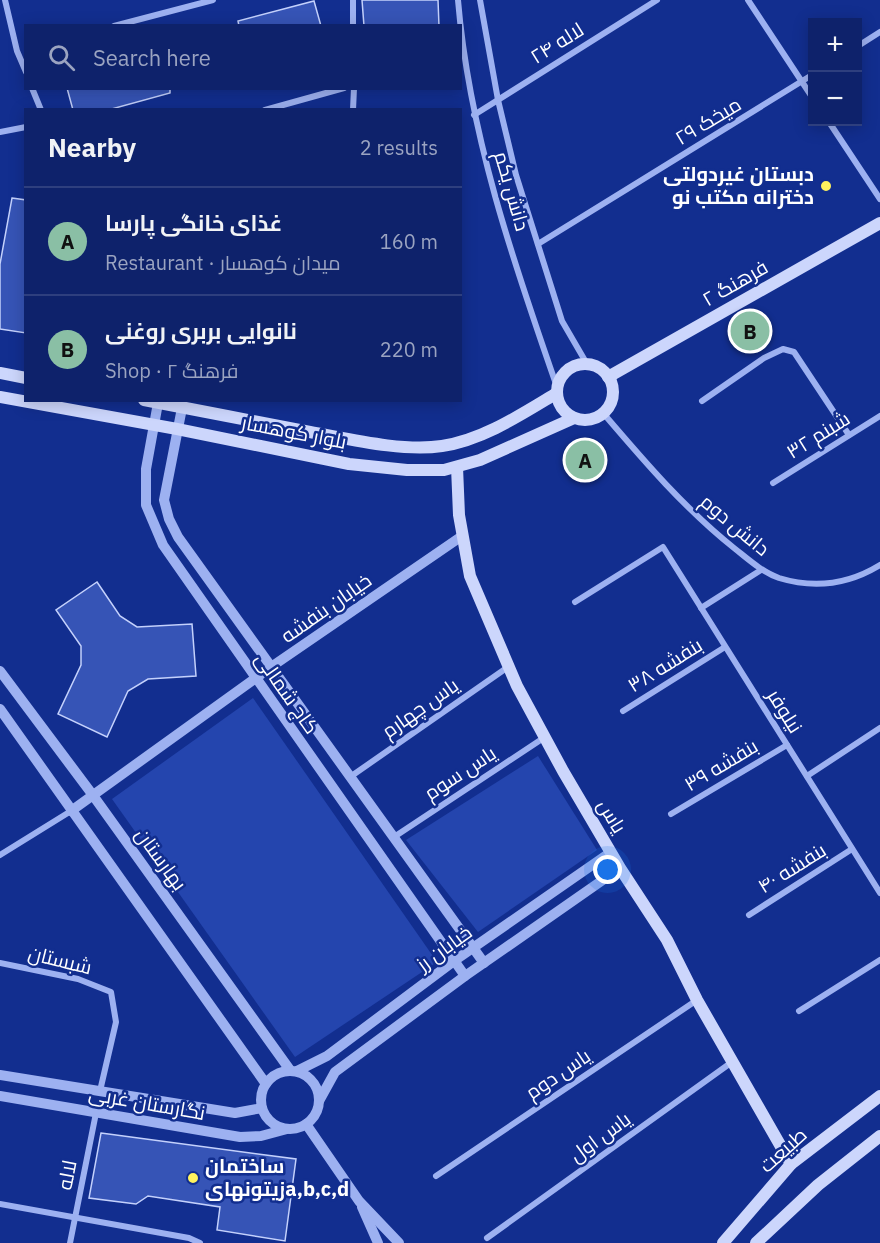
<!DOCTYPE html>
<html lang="en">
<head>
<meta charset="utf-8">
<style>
  :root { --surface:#0e226b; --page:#172a71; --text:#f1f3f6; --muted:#9ba4c1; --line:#2e3f7e; --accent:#8abfa5 }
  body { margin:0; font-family:"IBM Plex Sans",Cairo,sans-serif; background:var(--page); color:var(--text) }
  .controls { position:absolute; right:18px; top:18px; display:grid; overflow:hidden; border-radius:0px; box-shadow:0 3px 15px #0003 }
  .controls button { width:54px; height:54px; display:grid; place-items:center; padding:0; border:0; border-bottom:2px solid var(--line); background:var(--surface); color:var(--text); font:30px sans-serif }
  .you { position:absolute; left:608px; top:870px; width:21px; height:21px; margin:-15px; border:4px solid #fff; border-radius:50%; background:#1a73e8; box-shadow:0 0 0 9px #1a73e833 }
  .badge { display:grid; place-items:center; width:39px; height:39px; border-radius:50%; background:var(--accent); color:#111; font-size:20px; font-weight:700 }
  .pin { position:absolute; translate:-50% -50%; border:3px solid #fff; box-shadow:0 2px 6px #0006 }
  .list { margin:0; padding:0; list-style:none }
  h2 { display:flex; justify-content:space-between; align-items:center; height:78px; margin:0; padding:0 24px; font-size:26px }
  h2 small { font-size:20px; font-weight:400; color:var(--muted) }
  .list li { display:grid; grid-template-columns:39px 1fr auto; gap:18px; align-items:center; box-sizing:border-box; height:108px; padding:0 24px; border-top:2px solid var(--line) }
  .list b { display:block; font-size:22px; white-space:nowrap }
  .list p { margin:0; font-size:20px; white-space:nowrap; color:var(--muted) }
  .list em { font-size:20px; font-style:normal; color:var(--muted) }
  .icon { flex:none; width:33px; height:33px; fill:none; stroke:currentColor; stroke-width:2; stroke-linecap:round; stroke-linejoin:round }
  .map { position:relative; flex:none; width:880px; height:1243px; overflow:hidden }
  .search { position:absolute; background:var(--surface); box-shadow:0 3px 15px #0003; left:24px; top:24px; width:438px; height:66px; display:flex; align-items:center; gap:15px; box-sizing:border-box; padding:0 21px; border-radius:0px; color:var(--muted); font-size:22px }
  .panel { position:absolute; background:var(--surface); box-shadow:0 3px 15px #0003; left:24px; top:108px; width:438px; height:294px; border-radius:0px }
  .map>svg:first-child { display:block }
  .green { fill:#2445ae }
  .building { fill:#3654b6; stroke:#c4d1fc; stroke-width:1.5 }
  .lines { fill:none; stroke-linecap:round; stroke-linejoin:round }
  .minor { stroke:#9db1f1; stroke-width:6 }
  .tertiary { stroke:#9db1f1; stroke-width:10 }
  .secondary { stroke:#ccd6fc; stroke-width:12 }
  .poi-dot { fill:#fff35e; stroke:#122e8f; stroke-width:2 }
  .labels { text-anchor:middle; stroke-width:5; stroke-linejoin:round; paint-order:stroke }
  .street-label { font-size:20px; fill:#fff; stroke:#122e8f }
  .poi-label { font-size:20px; font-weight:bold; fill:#fff; stroke:#122e8f; text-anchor:end }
</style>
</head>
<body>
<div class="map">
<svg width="880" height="1243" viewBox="0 0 880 1243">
  <rect width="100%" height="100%" fill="#122e8f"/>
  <g class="green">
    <path d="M 253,698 L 437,962 L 295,1057 L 112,799 Z"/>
    <path d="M 538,756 L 597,850 L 478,932 L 406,840 Z"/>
  </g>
  <g class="building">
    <path d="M 362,0 L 438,0 L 439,26 L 364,26 Z"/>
    <path d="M 314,1 L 321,26 L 239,26 L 238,21 Z"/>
    <path d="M 67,88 L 170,88 L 170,93 L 108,110 L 73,110 Z"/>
    <path d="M 12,198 L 26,200 L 26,333 L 0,329 L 0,264 Z"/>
    <path d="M 588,449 L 596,461 L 582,471 L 573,459 Z"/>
    <path d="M 97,582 L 120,616 L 137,627 L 192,624 L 196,676 L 148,679 L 128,691 L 107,737 L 58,714 L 81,665 L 81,646 L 56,610 Z"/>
    <path d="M 101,1133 L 296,1159 L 285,1241 L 217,1230 L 220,1207 L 148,1196 L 136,1204 L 89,1198 Z"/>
  </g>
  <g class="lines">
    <g class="minor">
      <path d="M 5,0 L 17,51 L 26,72"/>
      <path d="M 353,0 L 353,26"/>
      <path d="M 458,0 C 469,133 513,261 557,387"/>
      <path d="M 480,0 L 498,100 L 516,175 L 562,321 L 587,364"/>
      <path d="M 748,0 L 812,97"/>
      <path d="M 114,26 L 213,0"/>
      <path d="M 858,46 L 880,32"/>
      <path d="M 32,88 L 41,110"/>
      <path d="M 265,110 L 344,88"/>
      <path d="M 353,110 L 354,88"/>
      <path d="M 474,115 L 657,0"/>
      <path d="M 829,122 L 880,199"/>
      <path d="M 0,132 L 26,127"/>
      <path d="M 538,244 L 812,75"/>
      <path d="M 702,401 L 764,358 L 783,349 L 794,352 L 849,435"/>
      <path d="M 603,413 C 644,461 684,508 734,548 C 748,559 762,572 779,578 C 815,589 849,584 880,565"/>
      <path d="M 773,483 L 880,416"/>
      <path d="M 575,602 L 663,547 L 880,893"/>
      <path d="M 701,608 L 761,570"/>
      <path d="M 623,711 L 725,647"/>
      <path d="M 807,776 L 880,728"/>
      <path d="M 350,777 L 508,667"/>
      <path d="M 671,814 L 787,745"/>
      <path d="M 394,837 L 545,737"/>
      <path d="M 0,855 L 71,811"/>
      <path d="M 749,915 L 852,849"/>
      <path d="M 0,963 L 78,979 L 111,992 L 116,1022 L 100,1091"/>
      <path d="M 799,1011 L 880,960"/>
      <path d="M 436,1176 L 697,1000"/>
      <path d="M 0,1204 L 189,1238 L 200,1243"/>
      <path d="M 487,1238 L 732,1062"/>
      <path d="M 70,1243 L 96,1113"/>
    </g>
    <g class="tertiary">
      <path d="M 158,403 L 146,469 L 146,505 L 163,545 L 465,976"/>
      <path d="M 182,408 L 164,500 L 169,519 L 178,537 L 484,963"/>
      <path d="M 0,671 L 92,794 L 290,1070"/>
      <path d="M 0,709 L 266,1084"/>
      <path d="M 71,811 L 271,667 L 462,536"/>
      <circle cx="290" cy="1100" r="29"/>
      <path d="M 297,1071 L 327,1056 L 454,961 L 611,852"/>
      <path d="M 0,1075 L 235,1113 L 262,1108"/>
      <path d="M 0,1096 L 240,1137 L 261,1136 L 287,1129"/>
      <path d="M 319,1101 L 335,1072 L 465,976 L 620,868"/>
      <path d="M 306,1124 L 359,1201 L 399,1243"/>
      <path d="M 362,1207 L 378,1243"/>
    </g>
    <g class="secondary">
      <circle cx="585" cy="392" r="28"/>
      <path d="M 0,373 L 26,378"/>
      <path d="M 608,377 L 880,223"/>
      <path d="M 0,397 L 177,429 L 349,464 L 407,470 L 444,470 L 480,460 L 574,418"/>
      <path d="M 144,400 C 199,411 255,421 310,432 C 349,439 403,452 442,446 C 483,440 522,414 557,393"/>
      <path d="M 457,467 L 459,515 L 470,576 L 517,686 L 563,771 L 620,868 L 667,940 L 697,1000 L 791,1164"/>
      <path d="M 723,1243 L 791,1164 L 880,1096"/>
      <path d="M 756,1243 L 818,1185 L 880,1136"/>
    </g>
  </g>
  <g class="poi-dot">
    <circle cx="826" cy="186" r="6"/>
    <circle cx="193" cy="1178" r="6"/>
  </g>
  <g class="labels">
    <g class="street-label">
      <text transform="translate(557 43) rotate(-32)" y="7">لاله ۲۴</text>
      <text transform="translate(708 121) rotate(-31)" y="7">میخک ۲۹</text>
      <text transform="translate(512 191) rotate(74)" y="7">دانش یکم</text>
      <text transform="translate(735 283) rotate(-30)" y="7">فرهنگ ۲</text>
      <text transform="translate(294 432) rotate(11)" y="7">بلوار کوهسار</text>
      <text transform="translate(818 435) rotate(-32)" y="7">شبنم ۳۲</text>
      <text transform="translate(735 525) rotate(40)" y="7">دانش دوم</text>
      <text transform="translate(326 608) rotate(-35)" y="7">خیابان بنفشه</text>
      <text transform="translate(665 665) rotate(-32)" y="7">بنفشه ۳۸</text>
      <text transform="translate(287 693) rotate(55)" y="7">کاج شمالی</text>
      <text transform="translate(420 708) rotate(-35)" y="7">یاس چهارم</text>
      <text transform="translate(785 711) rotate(58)" y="7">نیلوفر</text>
      <text transform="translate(721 765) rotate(-31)" y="7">بنفشه ۳۹</text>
      <text transform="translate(460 773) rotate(-33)" y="7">یاس سوم</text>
      <text transform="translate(612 816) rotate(59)" y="7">یاس</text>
      <text transform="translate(161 859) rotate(54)" y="7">بهارستان</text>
      <text transform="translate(792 868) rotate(-32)" y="7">بنفشه ۴۰</text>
      <text transform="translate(444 948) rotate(-36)" y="7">خیابان رز</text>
      <text transform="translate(60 960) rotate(14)" y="7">شبستان</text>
      <text transform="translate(558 1074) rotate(-34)" y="7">یاس دوم</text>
      <text transform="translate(147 1103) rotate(10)" y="7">نگارستان غربی</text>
      <text transform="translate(600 1137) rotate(-36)" y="7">یاس اول</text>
      <text transform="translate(783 1150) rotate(-42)" y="7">طبیعت</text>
      <text transform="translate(67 1175) rotate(-79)" y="7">لاله</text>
    </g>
    <g class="poi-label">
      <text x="814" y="181">دبستان غیردولتی<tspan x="814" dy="23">دخترانه مکتب نو</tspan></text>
      <text x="205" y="1173" text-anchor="start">ساختمان<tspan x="205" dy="23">زیتونهایa,b,c,d</tspan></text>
    </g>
  </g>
</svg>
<div class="controls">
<button>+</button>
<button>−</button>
</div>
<div class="you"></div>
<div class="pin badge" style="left:585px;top:460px">A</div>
<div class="pin badge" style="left:750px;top:331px">B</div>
<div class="search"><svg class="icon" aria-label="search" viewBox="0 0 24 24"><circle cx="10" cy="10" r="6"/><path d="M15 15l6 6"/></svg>Search here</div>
<section class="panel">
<h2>Nearby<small>2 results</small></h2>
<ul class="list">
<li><span class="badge">A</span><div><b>غذای خانگی پارسا</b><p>Restaurant · میدان کوهسار</p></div><em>160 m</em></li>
<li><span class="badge">B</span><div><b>نانوایی بربری روغنی</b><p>Shop · فرهنگ ۲</p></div><em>220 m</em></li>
</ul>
</section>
</div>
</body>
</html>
